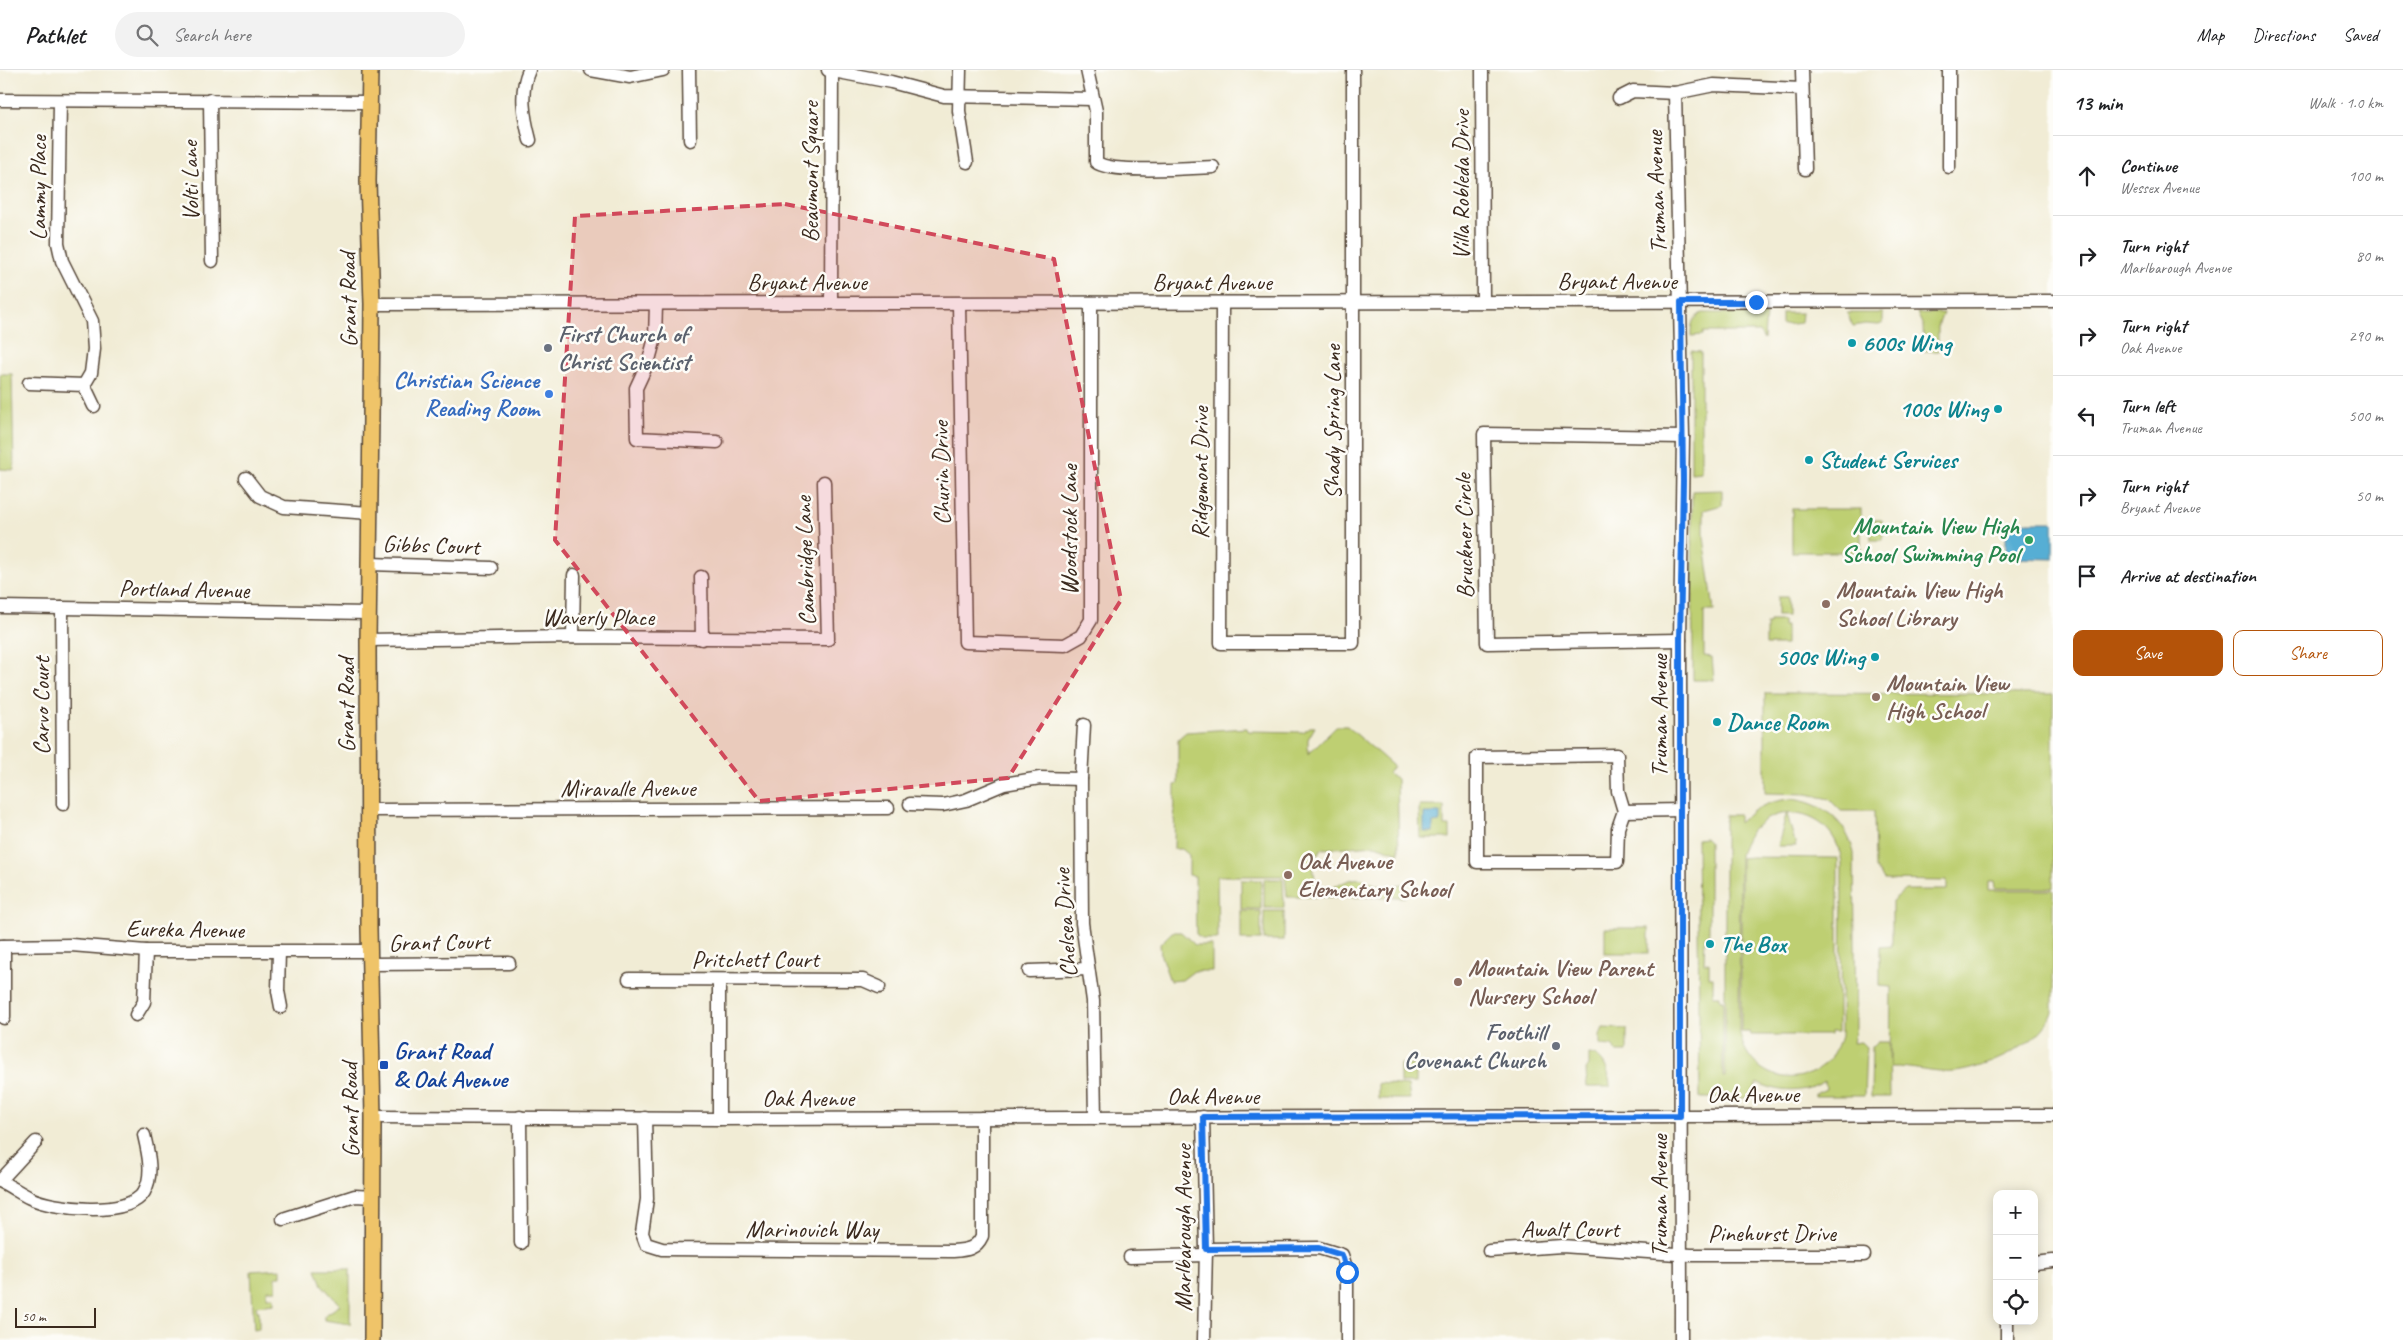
<!DOCTYPE html>
<html lang="en">
<head>
<meta charset="utf-8">
<style>
  :root { --surface:#fff; --page:#f2f2f2; --text:#202124; --muted:#757577; --line:#e0e0e0; --accent:#b45309 }
  body { margin:0; font-family:Caveat,sans-serif; background:var(--page); color:var(--text) }
  .controls { position:absolute; right:15px; bottom:15px; display:grid; overflow:hidden; border-radius:10px; box-shadow:0 2px 12px #0003 }
  .controls button { width:45px; height:45px; display:grid; place-items:center; padding:0; border:0; border-bottom:1px solid var(--line); background:var(--surface); color:var(--text); font:25px sans-serif }
  .scale { position:absolute; left:15px; bottom:12px; width:81px; box-sizing:border-box; padding-left:5px; border:2px solid #3b2a1e; border-top:0; font-size:14px; line-height:18px; white-space:nowrap; color:#3b2a1e; -webkit-text-stroke:4px #fdfcf7; paint-order:stroke }
  .stop { position:absolute; width:15px; height:15px; margin:-11px; border:4px solid #1a73e8; border-radius:50%; background:#fff }
  .stop.end { background:#1a73e8; border-color:#fff; box-shadow:0 1px 5px #0008 }
  .list { margin:0; padding:0; list-style:none }
  h2 { display:flex; justify-content:space-between; align-items:center; height:65px; margin:0; padding:0 20px; font-size:21px }
  h2 small { font-size:16px; font-weight:400; color:var(--muted) }
  .list li { display:grid; grid-template-columns:32px 1fr auto; gap:15px; align-items:center; box-sizing:border-box; height:80px; padding:0 20px; border-top:1px solid var(--line) }
  .list b { display:block; font-size:19px; white-space:nowrap }
  .list p { margin:0; font-size:16px; white-space:nowrap; color:var(--muted) }
  .list em { font-size:16px; font-style:normal; color:var(--muted) }
  .actions { display:flex; gap:10px; padding:15px 20px }
  .actions a { flex:1; padding:11px 0; border:1px solid var(--accent); border-radius:10px; text-align:center; font-size:18px; color:var(--accent) }
  .actions .main { background:var(--accent); color:#fff }
  .icon { flex:none; width:28px; height:28px; fill:none; stroke:currentColor; stroke-width:2; stroke-linecap:round; stroke-linejoin:round }
  .map { position:relative; flex:none; width:2053px; height:1270px; overflow:hidden }
  header { display:flex; align-items:center; gap:30px; box-sizing:border-box; height:70px; padding:0 25px; background:var(--surface); border-bottom:1px solid var(--line) }
  header strong { font-size:24px }
  nav { display:flex; gap:28px; margin-inline-start:auto; font-size:18px }
  .search { width:350px; height:45px; background:var(--page); display:flex; align-items:center; gap:12px; box-sizing:border-box; padding:0 18px; border-radius:28px; color:var(--muted); font-size:19px }
  main { display:flex }
  aside { flex:1; background:var(--surface) }
  .map>svg:first-child { display:block }
  .green { fill:#becf72; stroke:#7c7c48; fill-rule:evenodd }
  .water { fill:#57aed4; stroke:#496c79 }
  .lines { fill:none; stroke-linecap:round; stroke-linejoin:round }
  .minor-casing { stroke:#564739; stroke-width:15 }
  .major-casing { stroke:#564739; stroke-width:18 }
  .minor { stroke:#fff; stroke-width:12 }
  .major { stroke:#efc469; stroke-width:15 }
  .route { stroke:#1a73e8; stroke-width:6 }
  .marked { fill:#d1495b; fill-opacity:0.2; stroke:#d1495b; stroke-width:4; stroke-dasharray:10 6; stroke-linejoin:round }
  .culture-dot { fill:#0f9aa8; stroke:#fdfcf7; stroke-width:2 }
  .worship-dot { fill:#6b7280; stroke:#fdfcf7; stroke-width:2 }
  .shop-dot { fill:#3f7fe0; stroke:#fdfcf7; stroke-width:2 }
  .leisure-dot { fill:#2e9e5b; stroke:#fdfcf7; stroke-width:2 }
  .education-dot { fill:#8d6e63; stroke:#fdfcf7; stroke-width:2 }
  .transit-dot { fill:#1a4fb4; stroke:#fdfcf7; stroke-width:2 }
  .labels { text-anchor:middle; stroke-width:5; stroke-linejoin:round; paint-order:stroke }
  .street-label { font-size:24px; fill:#3b2a1e; stroke:#fdfcf7 }
  .worship-label { font-size:24px; font-weight:bold; fill:#5b616d; stroke:#fdfcf7; text-anchor:start }
  .culture-label { font-size:24px; font-weight:bold; fill:#0d838f; stroke:#fdfcf7; text-anchor:start }
  .shop-label { font-size:24px; font-weight:bold; fill:#366cbe; stroke:#fdfcf7; text-anchor:end }
  .leisure-label { font-size:24px; font-weight:bold; fill:#27864d; stroke:#fdfcf7; text-anchor:end }
  .education-label { font-size:24px; font-weight:bold; fill:#785e54; stroke:#fdfcf7; text-anchor:start }
  .transit-label { font-size:24px; font-weight:bold; fill:#164399; stroke:#fdfcf7; text-anchor:start }
</style>
</head>
<body>
<header>
<strong>Pathlet</strong>
<div class="search"><svg class="icon" aria-label="search" viewBox="0 0 24 24"><circle cx="10" cy="10" r="6"/><path d="M15 15l6 6"/></svg>Search here</div>
<nav><a>Map</a><a>Directions</a><a>Saved</a></nav>
</header>
<main>
<div class="map">
<svg width="2053" height="1270" viewBox="0 0 2053 1270">
  <rect width="100%" height="100%" fill="#fdfcf7"/>
  <filter id="ink" filterUnits="userSpaceOnUse"><feTurbulence type="fractalNoise" baseFrequency=".02" numOctaves="2"/><feDisplacementMap in="SourceGraphic" scale="10" xChannelSelector="R" yChannelSelector="G"/><feConvolveMatrix kernelMatrix="1 2 1 2 8 2 1 2 1" color-interpolation-filters="sRGB"/></filter>
  <filter id="wash" filterUnits="userSpaceOnUse"><feTurbulence type="fractalNoise" baseFrequency=".0096" numOctaves="4" result="noise"/><feDisplacementMap in="SourceGraphic" scale="20" xChannelSelector="R" yChannelSelector="G"/><feGaussianBlur stdDeviation="1.12" result="paint"/><feColorMatrix in="noise" values="0 0 0 0 0 0 0 0 0 0 0 0 0 0 0 0 0 1.4 0 .05"/><feComposite in="paint" operator="in"/></filter>
  <g filter="url(#wash)">
    <rect width="100%" height="100%" fill="#f1ecd5"/>
    <g class="green">
      <path d="M 1702,243 L 1766,243 L 1764,269 L 1759,262 L 1703,262 L 1703,265 L 1691,266 C 1691,254 1692,249 1702,243 Z"/>
      <path d="M 1782,243 L 1802,243 L 1801,253 L 1782,255 Z"/>
      <path d="M 1847,243 L 1883,243 L 1883,253 L 1879,255 L 1865,254 L 1853,256 Z"/>
      <path d="M 1917,243 L 1943,243 L 1938,256 L 1938,281 L 1924,281 L 1923,256 Z"/>
      <path d="M 1691,281 L 1701,282 L 1701,402 L 1691,403 Z"/>
      <path d="M 0,304 L 12,304 L 14,400 L 0,399 Z"/>
      <path d="M 1722,420 L 1722,435 L 1704,440 L 1704,467 L 1714,541 L 1704,541 L 1704,586 L 1712,587 L 1714,610 L 1693,610 L 1692,421 Z"/>
      <rect x="1792" y="439" width="69" height="43"/>
      <path d="M 1871,450 L 1882,450 L 1883,470 L 1871,470 Z"/>
      <rect x="1777" y="527" width="10" height="19"/>
      <path d="M 1769,551 L 1783,551 L 1783,556 L 1786,556 L 1786,575 L 1766,575 L 1766,554 L 1769,554 Z"/>
      <path d="M 1765,623 L 2053,624 L 2053,818 L 1995,818 L 1994,811 L 1988,811 L 1988,820 L 2053,820 C 2053,850 2053,881 2053,912 C 2053,921 2053,934 2053,942 C 2041,975 1986,998 1955,1002 C 1933,1004 1912,996 1890,997 L 1891,917 L 1880,916 L 1880,877 L 1892,876 L 1892,831 L 1905,820 L 1947,820 L 1947,811 L 1884,810 L 1875,797 L 1874,741 L 1841,741 L 1829,729 L 1807,724 L 1765,723 Z"/>
      <path d="M 1336,656 L 1347,656 L 1393,696 L 1388,703 L 1397,709 L 1399,783 L 1375,775 L 1321,779 L 1313,794 L 1315,810 C 1335,828 1343,805 1362,809 C 1369,810 1374,815 1381,816 C 1388,818 1397,814 1404,814 L 1405,827 L 1287,827 L 1285,806 L 1217,806 L 1218,869 L 1202,869 L 1196,864 L 1195,806 L 1189,805 L 1189,785 L 1182,779 L 1174,779 L 1175,715 L 1178,714 L 1178,669 L 1186,662 L 1247,658 L 1248,661 L 1303,662 L 1310,657 L 1315,657 L 1308,669 L 1308,684 Z"/>
      <path d="M 1790,729 C 1823,732 1846,751 1854,783 L 1856,957 L 1853,973 L 1861,972 L 1866,977 L 1864,1026 L 1815,1026 L 1815,1024 L 1826,1019 L 1825,1011 C 1803,1024 1781,1023 1758,1013 L 1748,1028 L 1700,1028 L 1697,769 L 1705,768 L 1709,772 L 1709,865 L 1705,866 L 1704,893 L 1709,893 L 1709,907 L 1713,907 L 1713,926 L 1720,926 L 1720,930 L 1723,930 L 1723,1007 L 1725,1007 L 1725,745 L 1739,745 L 1739,753 C 1754,738 1769,731 1790,729 ZM 1781,744 C 1814,740 1839,761 1842,794 L 1841,966 C 1824,1026 1745,1019 1739,957 L 1740,785 C 1746,763 1759,749 1781,744 Z"/>
      <path d="M 1419,736 L 1444,736 L 1444,756 L 1450,756 L 1450,768 L 1420,768 Z"/>
      <path d="M 1787,744 L 1796,776 L 1778,776 L 1786,745 Z"/>
      <path d="M 1751,787 L 1838,788 L 1838,962 L 1830,962 L 1830,965 L 1751,965 L 1750,962 L 1741,962 L 1741,788 Z"/>
      <path d="M 1264,809 L 1283,809 L 1284,838 L 1264,838 Z"/>
      <rect x="1241" y="810" width="20" height="29"/>
      <rect x="1241" y="841" width="20" height="29"/>
      <rect x="1264" y="841" width="20" height="29"/>
      <rect x="1605" y="858" width="44" height="25"/>
      <path d="M 1172,862 L 1181,862 L 1195,875 L 1212,875 L 1212,901 L 1194,901 L 1182,910 L 1170,911 L 1161,886 L 1160,874 Z"/>
      <path d="M 1603,958 L 1627,959 L 1627,982 L 1617,982 L 1612,976 L 1600,975 L 1600,965 Z"/>
      <path d="M 1877,972 L 1889,972 L 1890,1027 L 1871,1027 L 1872,977 Z"/>
      <path d="M 1589,984 C 1604,985 1610,1004 1610,1017 L 1587,1017 L 1586,1000 L 1589,996 Z"/>
      <rect x="1400" y="995" width="16" height="18"/>
      <path d="M 1378,1013 L 1408,1016 L 1410,1029 L 1378,1029 Z"/>
      <path d="M 281,1199 L 281,1206 L 276,1206 L 276,1220 L 267,1220 L 267,1227 L 274,1227 L 274,1234 L 256,1236 L 257,1241 L 259,1241 L 259,1259 L 254,1260 L 251,1201 Z"/>
      <path d="M 316,1199 L 350,1199 L 350,1254 L 324,1250 L 324,1246 L 340,1235 L 322,1215 Z"/>
    </g>
    <g class="water">
      <path d="M 2006,452 L 2053,452 L 2053,489 L 2006,488 Z"/>
      <path d="M 1424,743 L 1440,743 L 1440,752 L 1433,753 L 1433,762 L 1424,762 Z"/>
    </g>
  </g>
  <g filter="url(#ink)">
    <g class="lines">
      <defs>
        <g id="minor">
          <path d="M 529,0 C 519,22 524,47 530,70"/>
          <path d="M 591,0 L 630,7 L 663,0"/>
          <path d="M 689,0 L 690,70"/>
          <path d="M 828,0 L 891,12 L 944,26 L 1092,29"/>
          <path d="M 960,0 L 959,41 L 967,92"/>
          <path d="M 1087,0 L 1096,41 L 1096,92 C 1110,104 1191,98 1213,97"/>
          <path d="M 1482,0 L 1483,231"/>
          <path d="M 1802,0 L 1805,99"/>
          <path d="M 1949,0 L 1949,97"/>
          <path d="M 1675,23 L 1683,367 L 1680,570 L 1681,1270"/>
          <path d="M 1619,28 L 1633,21 L 1675,23 L 1714,15 L 1802,19"/>
          <path d="M 0,30 L 369,32"/>
          <path d="M 210,30 L 212,191"/>
          <path d="M 60,31 L 58,173 L 62,191 L 92,251 L 94,279 L 91,303 L 84,315 L 94,336"/>
          <path d="M 831,233 L 832,2"/>
          <path d="M 1222,233 L 1221,573 L 1353,573 L 1353,0"/>
          <path d="M 372,234 L 2053,231"/>
          <path d="M 959,234 L 965,572 L 1065,575 L 1081,566 L 1091,550 L 1091,233"/>
          <path d="M 656,235 L 655,268 L 649,290 L 636,318 L 637,368 L 717,372"/>
          <path d="M 29,313 L 84,315"/>
          <path d="M 246,408 L 260,426 L 284,437 L 370,443"/>
          <path d="M 370,494 L 491,498"/>
          <path d="M 701,507 L 702,569"/>
          <path d="M 0,537 L 368,543"/>
          <path d="M 62,538 L 63,734"/>
          <path d="M 573,567 L 574,505"/>
          <path d="M 368,570 L 573,567 L 828,569 L 824,412"/>
          <path d="M 1680,570 L 1487,573 L 1484,364 L 1683,367"/>
          <path d="M 1084,655 L 1081,709 L 1082,853 L 1093,931 L 1095,1048"/>
          <path d="M 1617,685 L 1618,721 L 1624,741 L 1618,758 L 1617,792 L 1477,792 L 1477,687 Z"/>
          <path d="M 910,734 L 943,735 L 966,730 L 1004,714 L 1040,708 L 1081,709"/>
          <path d="M 368,740 L 888,738"/>
          <path d="M 1624,741 L 1681,740"/>
          <path d="M 0,876 L 71,875 L 146,881 L 369,881"/>
          <path d="M 4,876 L 4,948"/>
          <path d="M 279,881 L 278,921 L 281,937"/>
          <path d="M 370,894 L 509,893"/>
          <path d="M 1029,901 L 1088,899"/>
          <path d="M 629,909 L 863,910 L 879,917"/>
          <path d="M 719,910 L 719,1049"/>
          <path d="M 136,945 L 144,932 L 146,881"/>
          <path d="M 373,1047 L 719,1049 L 2053,1045"/>
          <path d="M 520,1047 L 521,1173"/>
          <path d="M 1203,1047 L 1206,1179 L 1204,1270"/>
          <path d="M 645,1048 L 647,1129 L 642,1163 L 646,1174 L 662,1179 L 953,1181 C 967,1180 976,1179 982,1166 L 982,1048"/>
          <path d="M 0,1111 C 10,1116 20,1123 30,1128 C 53,1139 128,1148 144,1122 C 154,1105 148,1082 144,1065"/>
          <path d="M 0,1111 L 36,1072"/>
          <path d="M 283,1149 L 355,1126 L 373,1127"/>
          <path d="M 1206,1179 L 1319,1178 L 1342,1185 L 1347,1201 L 1347,1270"/>
          <path d="M 1489,1181 L 1562,1176 L 1691,1185 L 1864,1185"/>
          <path d="M 1130,1187 L 1206,1185"/>
          <path d="M 2034,1193 L 2053,1191"/>
          <path d="M 2007,1251 L 2007,1270"/>
        </g>
        <path id="major" d="M 370,0 L 368,111 L 372,234 L 371,347 L 368,570 L 369,858 L 373,1047 L 372,1270"/>
      </defs>
      <use href="#minor" class="minor-casing"/>
      <use href="#major" class="major-casing"/>
      <use href="#minor" class="minor"/>
      <use href="#major" class="major"/>
    </g>
  </g>
  <g class="lines" filter="url(#ink)">
    <path class="route" d="M 1347,1202 L 1342,1185 L 1319,1178 L 1206,1179 L 1203,1047 L 1680,1046 L 1680,570 L 1683,411 L 1681,232 L 1756,232"/>
  </g>
  <path class="marked" d="M 785,134 L 1054,189 L 1121,530 L 1008,708 L 759,731 L 555,470 L 575,146 Z"/>
  <g class="culture-dot">
    <circle cx="1852" cy="273" r="5"/>
    <circle cx="1998" cy="339" r="5"/>
    <circle cx="1809" cy="390" r="5"/>
    <circle cx="1875" cy="587" r="5"/>
    <circle cx="1717" cy="652" r="5"/>
    <circle cx="1710" cy="874" r="5"/>
  </g>
  <g class="worship-dot">
    <circle cx="548" cy="278" r="5"/>
    <circle cx="1556" cy="976" r="5"/>
  </g>
  <circle class="shop-dot" cx="549" cy="324" r="5"/>
  <circle class="leisure-dot" cx="2029" cy="470" r="5"/>
  <g class="education-dot">
    <circle cx="1826" cy="534" r="5"/>
    <circle cx="1876" cy="627" r="5"/>
    <circle cx="1288" cy="805" r="5"/>
    <circle cx="1458" cy="912" r="5"/>
  </g>
  <rect class="transit-dot" x="379" y="990" width="10" height="10" rx="2.5"/>
  <g class="labels">
    <g class="street-label">
      <text transform="translate(810 102) rotate(-90)" y="8">Beaumont Square</text>
      <text transform="translate(190 111) rotate(-91)" y="8">Volti Lane</text>
      <text transform="translate(1461 115) rotate(-90)" y="8">Villa Robleda Drive</text>
      <text transform="translate(38 118) rotate(-90)" y="8">Lammy Place</text>
      <text transform="translate(1656 122) rotate(-92)" y="8">Truman Avenue</text>
      <text x="1617" y="219">Bryant Avenue</text>
      <text x="807" y="220">Bryant Avenue</text>
      <text x="1212" y="220">Bryant Avenue</text>
      <text transform="translate(348 230) rotate(-91)" y="8">Grant Road</text>
      <text transform="translate(1332 352) rotate(-90)" y="8">Shady Spring Lane</text>
      <text transform="translate(941 403) rotate(-91)" y="8">Churin Drive</text>
      <text transform="translate(1200 403) rotate(-90)" y="8">Ridgemont Drive</text>
      <text transform="translate(1069 460) rotate(-90)" y="8">Woodstock Lane</text>
      <text transform="translate(1464 466) rotate(-91)" y="8">Bruckner Circle</text>
      <text transform="translate(431 475) rotate(2)" y="8">Gibbs Court</text>
      <text transform="translate(805 491) rotate(-92)" y="8">Cambridge Lane</text>
      <text transform="translate(184 519) rotate(1)" y="8">Portland Avenue</text>
      <text x="598" y="555">Waverly Place</text>
      <text transform="translate(346 635) rotate(-90)" y="8">Grant Road</text>
      <text transform="translate(41 636) rotate(-90)" y="8">Carvo Court</text>
      <text transform="translate(1659 646) rotate(-90)" y="8">Truman Avenue</text>
      <text x="628" y="726">Miravalle Avenue</text>
      <text transform="translate(1065 853) rotate(-94)" y="8">Chelsea Drive</text>
      <text transform="translate(185 859) rotate(1)" y="8">Eureka Avenue</text>
      <text transform="translate(439 872) rotate(-1)" y="8">Grant Court</text>
      <text x="755" y="897">Pritchett Court</text>
      <text x="1753" y="1032">Oak Avenue</text>
      <text x="1213" y="1034">Oak Avenue</text>
      <text x="808" y="1036">Oak Avenue</text>
      <text transform="translate(350 1040) rotate(-91)" y="8">Grant Road</text>
      <text transform="translate(1659 1126) rotate(-90)" y="8">Truman Avenue</text>
      <text transform="translate(1183 1158) rotate(-90)" y="8">Marlbarough Avenue</text>
      <text x="812" y="1167">Marinovich Way</text>
      <text x="1570" y="1167">Awalt Court</text>
      <text x="1772" y="1171">Pinehurst Drive</text>
    </g>
    <g class="worship-label">
      <text x="558" y="272">First Church of<tspan x="558" dy="28">Christ Scientist</tspan></text>
      <text x="1546" y="970" text-anchor="end">Foothill<tspan x="1546" dy="28">Covenant Church</tspan></text>
    </g>
    <g class="culture-label">
      <text x="1862" y="281">600s Wing</text>
      <text x="1988" y="347" text-anchor="end">100s Wing</text>
      <text x="1819" y="398">Student Services</text>
      <text x="1865" y="595" text-anchor="end">500s Wing</text>
      <text x="1727" y="660">Dance Room</text>
      <text x="1720" y="882">The Box</text>
    </g>
    <g class="shop-label">
      <text x="539" y="318">Christian Science<tspan x="539" dy="28">Reading Room</tspan></text>
    </g>
    <g class="leisure-label">
      <text x="2019" y="464">Mountain View High<tspan x="2019" dy="28">School Swimming Pool</tspan></text>
    </g>
    <g class="education-label">
      <text x="1836" y="528">Mountain View High<tspan x="1836" dy="28">School Library</tspan></text>
      <text x="1886" y="621">Mountain View<tspan x="1886" dy="28">High School</tspan></text>
      <text x="1298" y="799">Oak Avenue<tspan x="1298" dy="28">Elementary School</tspan></text>
      <text x="1468" y="906">Mountain View Parent<tspan x="1468" dy="28">Nursery School</tspan></text>
    </g>
    <g class="transit-label">
      <text x="394" y="989">Grant Road<tspan x="394" dy="28">&amp; Oak Avenue</tspan></text>
    </g>
  </g>
</svg>
<div class="controls">
<button>+</button>
<button>−</button>
<button><svg class="icon" aria-label="locate" viewBox="0 0 24 24"><circle cx="12" cy="12" r="6"/><path d="M12 2v4M12 18v4M2 12h4M18 12h4"/></svg></button>
</div>
<div class="scale">50 m</div>
<div class="stop" style="left:1347px;top:1202px"></div>
<div class="stop end" style="left:1756px;top:232px"></div>
</div>
<aside>
<h2>13 min<small>Walk · 1.0 km</small></h2>
<ul class="list">
<li><svg class="icon" aria-label="ahead" viewBox="0 0 24 24"><path d="M12 20V5M6 11l6-6 6 6"/></svg><div><b>Continue</b><p>Wessex Avenue</p></div><em>100 m</em></li>
<li><svg class="icon" aria-label="right" viewBox="0 0 24 24"><path d="M7 20v-9h11M14 6l5 5-5 5"/></svg><div><b>Turn right</b><p>Marlbarough Avenue</p></div><em>80 m</em></li>
<li><svg class="icon" aria-label="right" viewBox="0 0 24 24"><path d="M7 20v-9h11M14 6l5 5-5 5"/></svg><div><b>Turn right</b><p>Oak Avenue</p></div><em>290 m</em></li>
<li><svg class="icon" aria-label="left" viewBox="0 0 24 24"><path d="M17 20v-9H6M10 6l-5 5 5 5"/></svg><div><b>Turn left</b><p>Truman Avenue</p></div><em>500 m</em></li>
<li><svg class="icon" aria-label="right" viewBox="0 0 24 24"><path d="M7 20v-9h11M14 6l5 5-5 5"/></svg><div><b>Turn right</b><p>Bryant Avenue</p></div><em>50 m</em></li>
<li><svg class="icon" aria-label="arrive" viewBox="0 0 24 24"><path d="M6 21V4h12l-3 4 3 4H6"/></svg><div><b>Arrive at destination</b></div></li>
</ul>
<div class="actions"><a class="main">Save</a><a>Share</a></div>
</aside>
</main>
</body>
</html>
